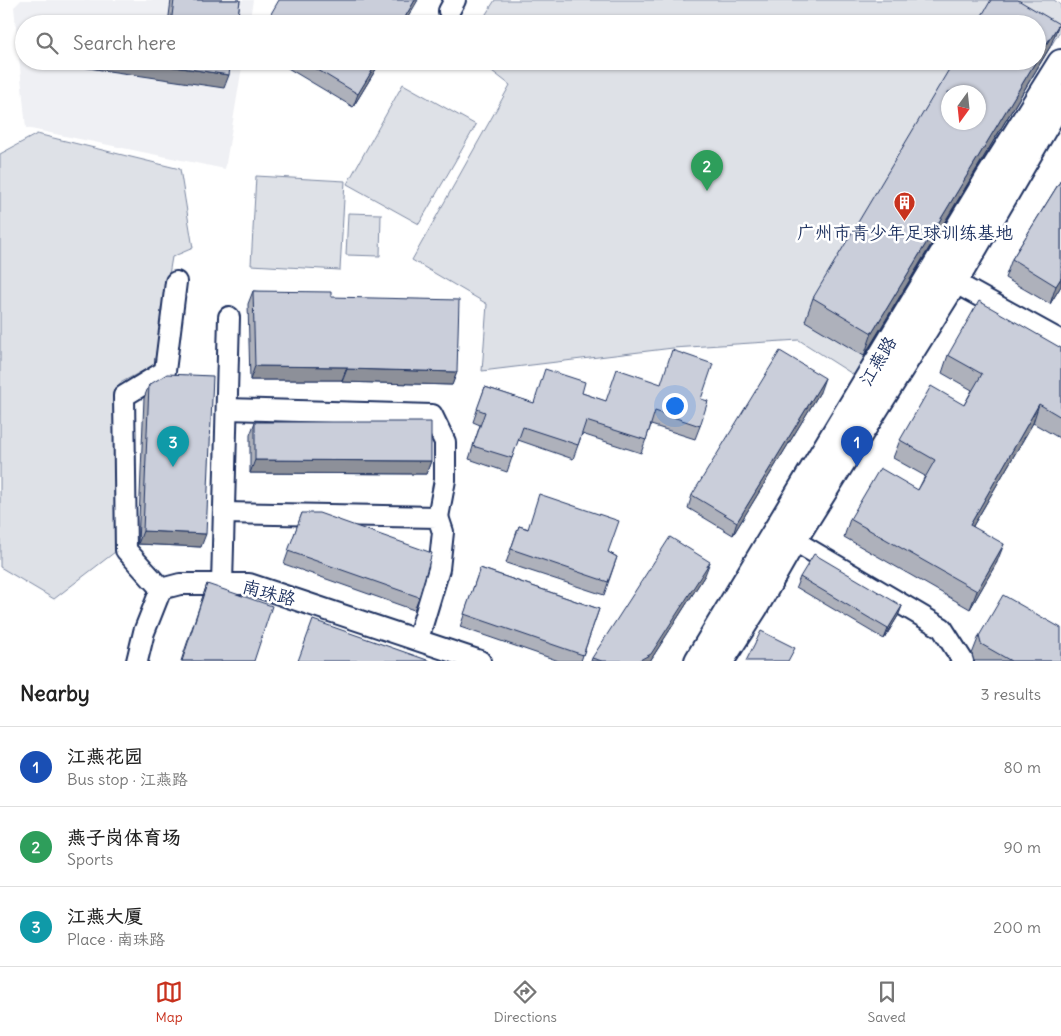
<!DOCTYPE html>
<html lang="en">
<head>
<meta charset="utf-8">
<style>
  :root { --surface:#fff; --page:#f6f6f6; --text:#222; --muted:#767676; --line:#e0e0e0; --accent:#c8321e }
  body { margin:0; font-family:Delius,"LXGW WenKai TC",sans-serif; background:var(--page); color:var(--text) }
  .compass { position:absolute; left:941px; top:85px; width:45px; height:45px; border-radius:50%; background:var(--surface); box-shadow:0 1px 4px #0004; rotate:195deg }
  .you { position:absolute; left:674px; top:405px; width:18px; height:18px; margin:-12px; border:4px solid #fff; border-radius:50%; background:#1a73e8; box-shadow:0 0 0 8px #1a73e833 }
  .badge { display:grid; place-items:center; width:32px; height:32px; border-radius:50%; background:var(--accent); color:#fff; font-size:16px; font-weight:700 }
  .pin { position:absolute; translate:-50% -41px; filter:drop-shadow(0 1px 2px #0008) }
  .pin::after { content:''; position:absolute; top:26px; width:18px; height:15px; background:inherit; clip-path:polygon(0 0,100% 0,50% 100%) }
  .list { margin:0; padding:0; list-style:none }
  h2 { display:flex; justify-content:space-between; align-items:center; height:65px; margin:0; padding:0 20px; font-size:21px }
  h2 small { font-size:16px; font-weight:400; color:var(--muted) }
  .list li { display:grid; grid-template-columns:32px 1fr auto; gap:15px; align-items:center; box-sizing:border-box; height:80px; padding:0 20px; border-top:1px solid var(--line) }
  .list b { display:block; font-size:19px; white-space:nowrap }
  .list p { margin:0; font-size:16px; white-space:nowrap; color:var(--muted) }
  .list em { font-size:16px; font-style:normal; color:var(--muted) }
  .icon { flex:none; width:28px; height:28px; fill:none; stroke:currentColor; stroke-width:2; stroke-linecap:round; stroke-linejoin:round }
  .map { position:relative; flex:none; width:1061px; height:661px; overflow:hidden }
  .search { position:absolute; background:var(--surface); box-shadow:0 1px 4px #0004; left:15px; right:15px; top:15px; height:55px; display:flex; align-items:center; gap:12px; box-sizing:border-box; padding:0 18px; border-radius:28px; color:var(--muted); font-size:19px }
  .sheet { height:305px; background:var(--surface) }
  nav { display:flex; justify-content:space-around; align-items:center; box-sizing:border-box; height:70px; border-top:1px solid var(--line); background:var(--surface); font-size:14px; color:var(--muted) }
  nav a { display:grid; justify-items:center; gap:2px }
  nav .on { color:var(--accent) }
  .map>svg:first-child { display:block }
  .built { fill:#eff0f4 }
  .green { fill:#dee1e7; stroke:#7c88a2; fill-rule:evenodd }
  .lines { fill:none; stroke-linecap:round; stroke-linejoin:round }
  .minor-casing { stroke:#1b2f5e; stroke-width:24 }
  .major-casing { stroke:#1b2f5e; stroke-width:30 }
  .minor { stroke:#fff; stroke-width:20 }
  .major { stroke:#fff; stroke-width:26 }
  .wall { fill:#aeb1bb; stroke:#1b2f5e }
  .shaded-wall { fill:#8d9099; stroke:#1b2f5e }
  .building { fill:#caceda; stroke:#1b2f5e; fill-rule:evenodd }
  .labels { text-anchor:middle; stroke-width:5; stroke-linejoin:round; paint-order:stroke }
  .poi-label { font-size:18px; fill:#1b2f5e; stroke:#fff }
  .street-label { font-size:18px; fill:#1b2f5e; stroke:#fff }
</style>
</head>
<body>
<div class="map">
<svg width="1061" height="661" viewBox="0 0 1061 661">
  <rect width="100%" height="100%" fill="#fff"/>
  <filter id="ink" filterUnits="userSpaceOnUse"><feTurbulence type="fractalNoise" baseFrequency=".02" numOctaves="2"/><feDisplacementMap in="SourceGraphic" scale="10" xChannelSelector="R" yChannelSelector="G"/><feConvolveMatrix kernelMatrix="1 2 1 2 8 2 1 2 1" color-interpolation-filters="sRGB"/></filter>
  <g filter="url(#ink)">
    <path class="built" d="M 21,0 L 253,0 L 249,24 L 24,24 L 24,61 L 243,61 L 225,169 L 26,128 L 14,7 Z"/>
    <g class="green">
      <path d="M 495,0 L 1054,0 L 1061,5 L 1061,29 L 854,375 L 799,340 L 673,348 L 482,371 L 487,304 L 412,260 L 510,85 L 479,61 L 1037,61 L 1037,24 L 483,24 L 486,14 ZM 948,92 L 978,92 L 978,122 L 948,122 Z"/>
      <path d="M 403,84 L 476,125 L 419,224 L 347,184 Z"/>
      <path d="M 37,134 L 180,169 L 193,248 L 172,257 L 154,365 L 120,383 L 115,552 L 54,599 L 0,567 L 0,154 Z"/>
      <path d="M 256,176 L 345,181 L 340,270 L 251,265 Z"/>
      <path d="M 348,213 L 381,214 L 380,256 L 346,255 Z"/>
    </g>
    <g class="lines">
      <defs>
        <g id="minor">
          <path d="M 449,11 L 455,0"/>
          <path d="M 954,282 L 1061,341"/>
          <path d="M 227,409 L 432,415 L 445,442 L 445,480 L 438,517"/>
          <path d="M 224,513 L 438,517 L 443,532 L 439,569 L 418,639"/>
          <path d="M 793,540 L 942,628 L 963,661"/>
          <path d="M 222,584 L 229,317"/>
          <path d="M 161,589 L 126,550 L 124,396 L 165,371 L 176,282"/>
          <path d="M 137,661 L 144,632 L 161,589 L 180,584 L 249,584 L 480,661"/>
        </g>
        <g id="major">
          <path d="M 698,661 L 989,178 L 1061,63"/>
          <path d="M 720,661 L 754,608 L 793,540 L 954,282 L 1061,98"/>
        </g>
      </defs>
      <use href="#minor" class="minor-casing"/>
      <use href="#major" class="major-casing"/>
      <use href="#minor" class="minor"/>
      <use href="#major" class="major"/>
    </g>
    <g class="wall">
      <path d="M 171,0 L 240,0 L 237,24 L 168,24 Z"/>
      <path d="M 1050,47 L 864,356 L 805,321 L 813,298 Z"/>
      <path d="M 276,61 L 381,61 L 353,107 Z"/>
      <path d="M 1061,180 L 1061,286 L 1050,304 L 1005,278 L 1012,259 Z"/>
      <path d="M 253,291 L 331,297 L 457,372 L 452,385 L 342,382 L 342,380 L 250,380 L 248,304 Z"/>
      <path d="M 1061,348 L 1061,439 L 1033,423 L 973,526 L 997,562 L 970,609 L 844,537 L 850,519 L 918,490 L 925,476 L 893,458 L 900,440 L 964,405 L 972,390 L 942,373 L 948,355 Z"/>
      <path d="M 149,385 L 201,547 L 138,544 L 144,398 Z"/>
      <path d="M 485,387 L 533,403 L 582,393 L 605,401 L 701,399 L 700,426 L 695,439 L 651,425 L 641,453 L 582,434 L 573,459 L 518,440 L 507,472 L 469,459 L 480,425 L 473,422 Z"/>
      <path d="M 820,392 L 733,535 L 688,508 L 692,495 Z"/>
      <path d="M 255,422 L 431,461 L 426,474 L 250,473 L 250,435 Z"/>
      <path d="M 302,513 L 419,597 L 414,610 L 284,564 Z"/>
      <path d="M 519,526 L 608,552 L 617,557 L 604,595 L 506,563 Z"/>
      <path d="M 480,568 L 599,609 L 581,661 L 559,661 L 460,627 Z"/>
      <path d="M 705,575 L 650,661 L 591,661 L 592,658 Z"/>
      <path d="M 800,577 L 902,606 L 898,616 L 884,639 L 796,587 Z"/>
      <path d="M 207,584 L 254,661 L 181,661 Z"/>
      <path d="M 979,636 L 1061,661 L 974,661 L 972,654 Z"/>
    </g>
    <g class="shaded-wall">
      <path d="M 415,0 L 418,0 L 404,24 L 401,24 Z"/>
      <path d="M 1059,24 L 1050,47 L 864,356 L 872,333 L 1036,61 L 1037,61 L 1037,59 Z"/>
      <path d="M 41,61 L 135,61 L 229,75 L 224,88 Z"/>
      <path d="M 378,61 L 381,61 L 353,107 L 358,94 Z"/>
      <path d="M 1061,278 L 1061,286 L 1050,304 L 1056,286 Z"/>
      <path d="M 255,366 L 347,367 L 342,380 L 250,380 Z"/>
      <path d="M 347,369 L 457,372 L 452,385 L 342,382 Z"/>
      <path d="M 825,378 L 820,392 L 733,535 L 737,522 Z"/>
      <path d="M 1039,404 L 1033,423 L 963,543 L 970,525 Z"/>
      <path d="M 255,460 L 431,461 L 426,474 L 250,473 Z"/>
      <path d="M 143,531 L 206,534 L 201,547 L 138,544 Z"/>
      <path d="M 1004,544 L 997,562 L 970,609 L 977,591 Z"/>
      <path d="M 710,562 L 705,575 L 650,661 L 638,661 Z"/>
      <path d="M 902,606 L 898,616 L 884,639 L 888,629 Z"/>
    </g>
    <g class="building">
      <path d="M 174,0 L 240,0 L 237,24 L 171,24 Z"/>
      <path d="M 279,0 L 415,0 L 401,24 L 265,24 Z"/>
      <path d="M 991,0 L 1018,0 L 1059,24 L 1037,59 L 1037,24 L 977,24 Z"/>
      <path d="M 36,17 L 85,24 L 35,24 Z"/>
      <path d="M 135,61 L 231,61 L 229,75 Z"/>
      <path d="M 303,61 L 378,61 L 358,94 Z"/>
      <path d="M 954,61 L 1036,61 L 872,333 L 813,298 ZM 948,92 L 978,92 L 978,122 L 948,122 Z"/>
      <path d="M 1061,180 L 1061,278 L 1056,286 L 1012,259 Z"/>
      <path d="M 253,291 L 331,292 L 331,297 L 459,300 L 457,372 L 347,369 L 347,367 L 255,366 Z"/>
      <path d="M 979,301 L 1061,348 L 1061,417 L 1039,404 L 970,525 L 1004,544 L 977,591 L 850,519 L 880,468 L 918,490 L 935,460 L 900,440 L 931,386 L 964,405 L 982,374 L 948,355 Z"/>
      <path d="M 672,350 L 713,364 L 701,399 L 708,401 L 700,426 L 655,411 L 646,440 L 586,421 L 578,445 L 523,427 L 512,458 L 473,446 L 485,412 L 477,409 L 485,387 L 534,403 L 545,369 L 585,382 L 582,393 L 606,401 L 617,369 L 661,384 Z"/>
      <path d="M 780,351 L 825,378 L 737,522 L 692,495 Z"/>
      <path d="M 167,374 L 213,376 L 206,534 L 143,531 L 149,385 Z"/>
      <path d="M 255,422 L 431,422 L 431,461 L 255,460 Z"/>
      <path d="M 539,494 L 619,521 L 608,552 L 617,557 L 608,582 L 511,549 L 519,526 L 528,529 Z"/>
      <path d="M 302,513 L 319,513 L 432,553 L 419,597 L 288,551 Z"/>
      <path d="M 670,537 L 710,562 L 651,654 L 638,661 L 602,661 L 592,658 Z"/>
      <path d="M 814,554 L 902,606 L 888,629 L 800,577 Z"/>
      <path d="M 480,568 L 599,609 L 583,655 L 464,614 Z"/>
      <path d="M 207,584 L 272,606 L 254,661 L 182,661 Z"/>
      <path d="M 1003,595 L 1061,628 L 1061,661 L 1011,661 L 981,644 L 979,636 Z"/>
      <path d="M 313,620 L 430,661 L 298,661 Z"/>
      <path d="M 761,631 L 795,648 L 788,661 L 746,661 Z"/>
    </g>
  </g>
  <defs>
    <symbol id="building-pin" viewBox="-11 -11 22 30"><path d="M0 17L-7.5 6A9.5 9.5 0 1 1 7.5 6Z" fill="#c8321e" stroke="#fff"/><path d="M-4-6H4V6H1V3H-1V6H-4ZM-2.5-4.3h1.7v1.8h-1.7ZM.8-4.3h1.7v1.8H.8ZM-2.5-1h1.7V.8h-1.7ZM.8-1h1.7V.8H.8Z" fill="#fff"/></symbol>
  </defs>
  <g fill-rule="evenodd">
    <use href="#building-pin" x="892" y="190" width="25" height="34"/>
  </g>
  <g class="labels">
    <g class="poi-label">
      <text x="905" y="239">广州市青少年足球训练基地</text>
    </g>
    <g class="street-label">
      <text transform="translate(878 361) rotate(-59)" y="6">江燕路</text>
      <text transform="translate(269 593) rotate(15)" y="6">南珠路</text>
    </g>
  </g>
</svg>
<svg class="compass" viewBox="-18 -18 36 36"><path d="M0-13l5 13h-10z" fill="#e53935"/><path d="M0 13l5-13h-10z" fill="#767676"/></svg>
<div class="you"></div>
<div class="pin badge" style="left:857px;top:467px;background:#1a4fb4">1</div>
<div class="pin badge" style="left:707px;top:191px;background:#2e9e5b">2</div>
<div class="pin badge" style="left:173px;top:467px;background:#0f9aa8">3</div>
<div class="search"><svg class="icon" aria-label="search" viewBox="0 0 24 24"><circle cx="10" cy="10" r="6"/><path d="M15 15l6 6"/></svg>Search here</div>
</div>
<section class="sheet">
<h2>Nearby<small>3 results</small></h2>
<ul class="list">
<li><span class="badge" style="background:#1a4fb4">1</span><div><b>江燕花园</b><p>Bus stop · 江燕路</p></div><em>80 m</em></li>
<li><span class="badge" style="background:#2e9e5b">2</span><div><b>燕子岗体育场</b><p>Sports</p></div><em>90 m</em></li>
<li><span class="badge" style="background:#0f9aa8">3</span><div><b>江燕大厦</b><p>Place · 南珠路</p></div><em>200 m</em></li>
</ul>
</section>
<nav>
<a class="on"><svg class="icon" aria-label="map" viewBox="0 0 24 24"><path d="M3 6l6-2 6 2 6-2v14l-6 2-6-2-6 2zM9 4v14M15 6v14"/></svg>Map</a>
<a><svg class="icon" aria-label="directions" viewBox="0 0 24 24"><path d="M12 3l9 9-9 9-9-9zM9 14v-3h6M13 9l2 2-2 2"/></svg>Directions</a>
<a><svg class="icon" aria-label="saved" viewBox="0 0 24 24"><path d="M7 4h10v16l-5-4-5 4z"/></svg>Saved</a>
</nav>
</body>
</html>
